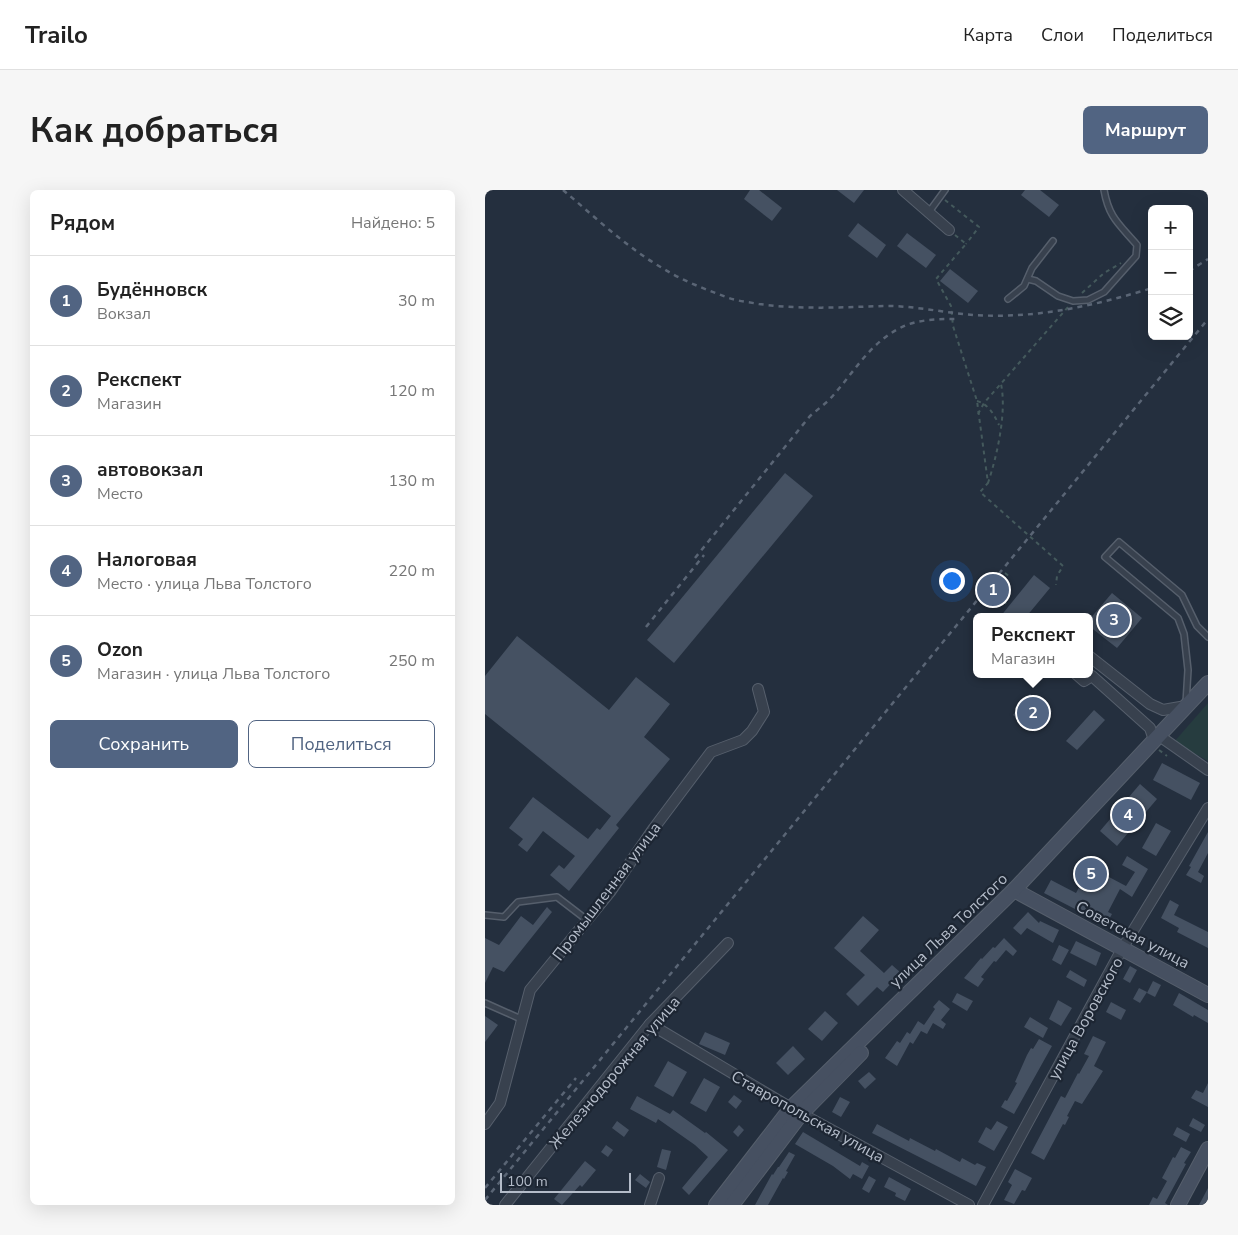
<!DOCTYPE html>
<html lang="ru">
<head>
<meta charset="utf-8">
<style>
  :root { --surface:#fff; --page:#f6f6f6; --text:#222; --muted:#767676; --line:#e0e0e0; --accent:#516482 }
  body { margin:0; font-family:"Nunito Sans",sans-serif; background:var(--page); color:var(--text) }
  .controls { position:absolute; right:15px; top:15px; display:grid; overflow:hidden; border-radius:8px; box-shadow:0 5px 20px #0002 }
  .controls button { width:45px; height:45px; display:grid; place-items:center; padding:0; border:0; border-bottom:1px solid var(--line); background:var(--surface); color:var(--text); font:25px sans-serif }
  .scale { position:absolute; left:15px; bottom:12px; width:131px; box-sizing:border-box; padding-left:5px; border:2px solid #b4bcc9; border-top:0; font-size:14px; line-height:18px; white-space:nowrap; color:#b4bcc9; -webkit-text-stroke:4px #1d2633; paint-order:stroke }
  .you { position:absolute; left:466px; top:390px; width:18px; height:18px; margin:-12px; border:4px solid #fff; border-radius:50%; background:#1a73e8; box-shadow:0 0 0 8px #1a73e833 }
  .badge { display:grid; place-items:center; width:32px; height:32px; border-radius:50%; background:var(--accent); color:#fff; font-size:16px; font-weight:700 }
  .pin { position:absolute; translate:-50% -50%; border:2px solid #fff; box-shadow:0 1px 5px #0006 }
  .popup { position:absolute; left:488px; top:423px; width:120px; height:65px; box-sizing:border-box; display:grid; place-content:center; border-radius:8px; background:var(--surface); filter:drop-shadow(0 1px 4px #0005); font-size:16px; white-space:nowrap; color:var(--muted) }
  .popup b { font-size:19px; color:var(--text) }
  .popup::after { content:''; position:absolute; left:50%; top:100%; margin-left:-10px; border:10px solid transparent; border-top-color:var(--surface) }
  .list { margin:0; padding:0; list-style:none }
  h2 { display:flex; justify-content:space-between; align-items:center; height:65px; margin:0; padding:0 20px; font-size:21px }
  h2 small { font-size:16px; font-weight:400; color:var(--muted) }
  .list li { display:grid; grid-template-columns:32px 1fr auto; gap:15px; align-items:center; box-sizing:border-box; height:90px; padding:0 20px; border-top:1px solid var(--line) }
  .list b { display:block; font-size:19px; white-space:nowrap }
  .list p { margin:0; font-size:16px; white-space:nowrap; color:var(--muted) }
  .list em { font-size:16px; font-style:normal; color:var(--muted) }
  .actions { display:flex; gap:10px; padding:15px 20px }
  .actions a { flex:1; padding:11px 0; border:1px solid var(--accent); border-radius:8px; text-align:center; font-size:18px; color:var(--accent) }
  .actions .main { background:var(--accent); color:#fff }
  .icon { flex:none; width:28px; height:28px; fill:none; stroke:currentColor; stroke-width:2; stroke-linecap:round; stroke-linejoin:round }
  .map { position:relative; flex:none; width:723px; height:1015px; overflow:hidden; border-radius:8px }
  header { display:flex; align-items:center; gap:30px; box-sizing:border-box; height:70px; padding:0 25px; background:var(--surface); border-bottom:1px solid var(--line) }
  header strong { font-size:24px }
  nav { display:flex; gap:28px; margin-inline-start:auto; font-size:18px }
  .intro { display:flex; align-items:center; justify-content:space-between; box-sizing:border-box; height:120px; padding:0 30px }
  h1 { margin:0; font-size:35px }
  .button { padding:12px 22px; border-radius:8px; background:var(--accent); color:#fff; font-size:18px; font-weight:700 }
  main { display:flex; gap:30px; padding:0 30px }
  aside { flex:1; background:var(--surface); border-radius:8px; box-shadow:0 5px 20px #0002 }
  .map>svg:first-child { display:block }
  .green { fill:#263c3f }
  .building { fill:#455162 }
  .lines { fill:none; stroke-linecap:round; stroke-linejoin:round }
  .lane-casing { stroke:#565f6c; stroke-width:8 }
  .street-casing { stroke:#565f6c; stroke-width:12 }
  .secondary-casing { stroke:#565f6c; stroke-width:16 }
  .path { stroke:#44595c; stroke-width:2; stroke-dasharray:4 4; stroke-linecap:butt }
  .lane { stroke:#38414e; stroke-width:5 }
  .street { stroke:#38414e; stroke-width:10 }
  .secondary { stroke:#465061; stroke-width:14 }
  .rail { stroke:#5a6575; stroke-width:2.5; stroke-dasharray:5 5; stroke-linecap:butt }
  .labels { text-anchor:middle; stroke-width:4.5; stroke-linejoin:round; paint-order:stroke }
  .street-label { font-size:16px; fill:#b4bcc9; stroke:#1d2633 }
</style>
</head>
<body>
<header>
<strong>Trailo</strong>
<nav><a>Карта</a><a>Слои</a><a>Поделиться</a></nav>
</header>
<div class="intro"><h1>Как добраться</h1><a class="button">Маршрут</a></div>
<main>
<aside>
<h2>Рядом<small>Найдено: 5</small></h2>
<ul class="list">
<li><span class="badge">1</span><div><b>Будённовск</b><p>Вокзал</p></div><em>30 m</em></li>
<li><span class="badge">2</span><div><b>Рекспект</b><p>Магазин</p></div><em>120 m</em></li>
<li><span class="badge">3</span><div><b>автовокзал</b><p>Место</p></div><em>130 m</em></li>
<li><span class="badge">4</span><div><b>Налоговая</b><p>Место · улица Льва Толстого</p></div><em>220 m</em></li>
<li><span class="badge">5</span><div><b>Ozon</b><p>Магазин · улица Льва Толстого</p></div><em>250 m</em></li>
</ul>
<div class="actions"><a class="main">Сохранить</a><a>Поделиться</a></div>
</aside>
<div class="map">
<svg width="723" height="1015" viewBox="0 0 723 1015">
  <rect width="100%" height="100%" fill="#242f3e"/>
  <path class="green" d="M 723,513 L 723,571 L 689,552 Z"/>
  <g class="building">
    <path d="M 265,0 L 274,0 L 297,18 L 287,31 L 259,9 Z"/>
    <path d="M 352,0 L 379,0 L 369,13 Z"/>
    <path d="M 540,0 L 555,0 L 574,15 L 564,27 L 536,5 Z"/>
    <path d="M 373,33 L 401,55 L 392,68 L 363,46 Z"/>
    <path d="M 422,43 L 451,65 L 441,78 L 412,56 Z"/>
    <path d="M 465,79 L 493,101 L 483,113 L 455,91 Z"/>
    <path d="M 300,283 L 328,306 L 189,473 L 162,450 Z"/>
    <path d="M 549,385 L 565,398 L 541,427 L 515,427 Z"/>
    <path d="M 627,403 L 657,428 L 632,458 L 604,436 L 604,430 Z"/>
    <path d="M 32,446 L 124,520 L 151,487 L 185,514 L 159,547 L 185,569 L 131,635 L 134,638 L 84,701 L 65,685 L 74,675 L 79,679 L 90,666 L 58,641 L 42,662 L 33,655 L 38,649 L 24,638 L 48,607 L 103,649 L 112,638 L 115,640 L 126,626 L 0,524 L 0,486 Z"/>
    <path d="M 545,504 L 567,521 L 550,542 L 528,525 Z"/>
    <path d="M 609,520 L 620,530 L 592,560 L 581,551 Z"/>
    <path d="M 677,573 L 715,593 L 706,610 L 668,590 Z"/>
    <path d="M 655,594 L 672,609 L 632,656 L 615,641 Z"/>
    <path d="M 671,633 L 686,641 L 671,666 L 657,658 Z"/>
    <path d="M 723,642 L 723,663 L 713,682 L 719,686 L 716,693 L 701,685 L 706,677 L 704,676 Z"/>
    <path d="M 642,666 L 663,679 L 647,707 L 635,699 L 623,722 L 627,724 L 621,735 L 559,703 L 566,690 L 591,703 L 605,677 L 641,696 L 650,682 L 637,675 Z"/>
    <path d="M 685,710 L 694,715 L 689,725 L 723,742 L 723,758 L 692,742 L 694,738 L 676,728 Z"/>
    <path d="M 62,717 L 67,722 L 19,782 L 8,777 L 0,793 L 0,748 L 14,755 L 36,726 L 48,735 Z"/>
    <path d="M 543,722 L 554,733 L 555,731 L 574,740 L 568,753 L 542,738 L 536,745 L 528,738 Z"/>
    <path d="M 378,726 L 394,740 L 375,761 L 399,783 L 407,775 L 416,783 L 398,802 L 392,797 L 373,816 L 361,804 L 380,785 L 349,758 Z"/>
    <path d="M 519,748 L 532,761 L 528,766 L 521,760 L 511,772 L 509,771 L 496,787 L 499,789 L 493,797 L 479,788 L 496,768 L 497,769 L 508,757 L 510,758 Z"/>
    <path d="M 591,751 L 616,763 L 611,776 L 585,763 Z"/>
    <path d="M 574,755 L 584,760 L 576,775 L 567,770 Z"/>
    <path d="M 645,776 L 652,780 L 645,793 L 638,789 Z"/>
    <path d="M 585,780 L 602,790 L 599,797 L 581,787 Z"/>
    <path d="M 668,791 L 676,795 L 670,807 L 662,803 Z"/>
    <path d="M 654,798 L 662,802 L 655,813 L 648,809 Z"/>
    <path d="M 472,803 L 488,811 L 482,821 L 467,812 Z"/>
    <path d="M 694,803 L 723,820 L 723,833 L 709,825 L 708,827 L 688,815 Z"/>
    <path d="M 454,810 L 465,819 L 456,830 L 461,834 L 458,839 L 448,833 L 442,844 L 436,841 L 428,854 L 425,852 L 412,876 L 400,868 L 412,851 L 415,853 L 422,842 L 425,844 L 433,831 L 439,835 L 450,819 L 448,817 Z"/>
    <path d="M 573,810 L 587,818 L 576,836 L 564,829 Z"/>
    <path d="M 626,812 L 641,820 L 636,830 L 621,822 Z"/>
    <path d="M 340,821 L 353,833 L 337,851 L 323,839 Z"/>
    <path d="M 0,826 L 13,835 L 0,852 Z"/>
    <path d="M 545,827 L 563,838 L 558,848 L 539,837 Z"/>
    <path d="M 220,842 L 245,853 L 240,865 L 214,854 Z"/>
    <path d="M 608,846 L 621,852 L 609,876 L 618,881 L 597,914 L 590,911 L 582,926 L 584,927 L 580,935 L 578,934 L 559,970 L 546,963 L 576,906 L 580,908 L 593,883 L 594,884 L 604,866 L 599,864 Z"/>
    <path d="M 554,849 L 567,856 L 529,924 L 516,917 L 520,910 L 522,911 L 532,893 L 530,892 L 542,865 L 546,858 L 548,859 Z"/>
    <path d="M 308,856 L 320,869 L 303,885 L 291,873 Z"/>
    <path d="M 183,871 L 202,882 L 188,907 L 169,896 Z"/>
    <path d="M 384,882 L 391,889 L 380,899 L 373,891 Z"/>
    <path d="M 219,888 L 235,897 L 221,922 L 205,913 Z"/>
    <path d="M 723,893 L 723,917 L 706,908 L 711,900 L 718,903 Z"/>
    <path d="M 249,905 L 257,911 L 251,919 L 243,912 Z"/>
    <path d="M 152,906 L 185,924 L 188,920 L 220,943 L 221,942 L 243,960 L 204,1005 L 197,998 L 223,967 L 210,955 L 173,929 L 171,933 L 145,919 Z"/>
    <path d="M 355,907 L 365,912 L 356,927 L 347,922 Z"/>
    <path d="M 708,928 L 720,935 L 716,942 L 704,936 Z"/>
    <path d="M 132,931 L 144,940 L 139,947 L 127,938 Z"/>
    <path d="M 512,931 L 523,937 L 509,961 L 493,952 L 501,937 L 506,940 Z"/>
    <path d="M 392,934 L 424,951 L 425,948 L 450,961 L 451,959 L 475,972 L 477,968 L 490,975 L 492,973 L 501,977 L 491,996 L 387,943 Z"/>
    <path d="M 254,935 L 259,940 L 253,947 L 248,942 Z"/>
    <path d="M 692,937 L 705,944 L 701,952 L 688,945 Z"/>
    <path d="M 318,942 L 375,976 L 377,972 L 384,976 L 377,989 L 368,984 L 365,989 L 348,976 L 310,954 Z"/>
    <path d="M 121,955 L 128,960 L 123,967 L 116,962 Z"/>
    <path d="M 696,957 L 706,962 L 699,973 L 701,974 L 680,1013 L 683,1015 L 664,1015 L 668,1007 L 672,1009 L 682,991 L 677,988 L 688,967 L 690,968 Z"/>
    <path d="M 177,959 L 186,961 L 181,980 L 172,977 Z"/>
    <path d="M 304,962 L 310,965 L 301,981 L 303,982 L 299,989 L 298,988 L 283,1015 L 270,1015 L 287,984 L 288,985 L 293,977 L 294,977 Z"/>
    <path d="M 100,971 L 111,980 L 97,997 L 95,995 L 77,1015 L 69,1009 Z"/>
    <path d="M 530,979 L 547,988 L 540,1001 L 537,1000 L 529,1014 L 519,1010 L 527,995 L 523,992 Z"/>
    <path d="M 155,984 L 165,992 L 161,998 L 150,990 Z"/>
    <path d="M 384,986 L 391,990 L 384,1003 L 377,999 Z"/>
    <path d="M 404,987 L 426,999 L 420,1011 L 410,1006 L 411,1003 L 399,997 Z"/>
    <path d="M 723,998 L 723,1015 L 714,1015 Z"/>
  </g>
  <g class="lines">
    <defs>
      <g id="lane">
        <path d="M 444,22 L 460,0"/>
        <path d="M 543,89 L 551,91 L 573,106 L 588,111 L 603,110 L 619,102 L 651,66 L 652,55 C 634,34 624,28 619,0"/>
        <path d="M 523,109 L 539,96 L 547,78 L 568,51"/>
        <path d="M 701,513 L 703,480 L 699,444 L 693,428 L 620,367 L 634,352 L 697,405 L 712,436 L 723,447"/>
        <path d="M 0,725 L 19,727 L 33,712 L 72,707 L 102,730"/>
        <path d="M 0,813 L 36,829"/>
      </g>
      <g id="street">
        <path d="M 418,0 L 464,40"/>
        <path d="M 604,466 L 665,514 L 678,520 L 701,516"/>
        <path d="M 591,484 L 599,491 L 607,486 L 665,538 L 669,550"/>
        <path d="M 673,545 L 723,580"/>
        <path d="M 165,834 L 306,918 L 484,1015"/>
        <path d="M 0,934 L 15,913 L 45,800 L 125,702 L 169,638 L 226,562 L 258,550 L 267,541 L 279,522 L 273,499"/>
        <path d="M 20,1015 L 165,834 L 243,753"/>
        <path d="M 165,1015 L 174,988"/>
        <path d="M 498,1015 L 637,759 L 723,618"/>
      </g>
      <g id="secondary">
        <path d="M 529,700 L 723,805"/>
        <path d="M 231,1015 L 306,918 L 529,700 L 723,493"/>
        <path d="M 247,1015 L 316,924 L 376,863"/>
        <path d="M 693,1015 L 723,959"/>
      </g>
    </defs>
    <use href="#lane" class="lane-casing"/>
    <use href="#street" class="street-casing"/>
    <use href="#secondary" class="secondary-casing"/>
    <g class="path">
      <path d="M 460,10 L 494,37 L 481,54"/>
      <path d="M 470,45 L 481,54 L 451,89 L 466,116 L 468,136 L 492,211 L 503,293 L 495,302 L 578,376 L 572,386 L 571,395"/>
      <path d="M 597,103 L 619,83 L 636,73"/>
      <path d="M 492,211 C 503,214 509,224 514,235"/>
      <path d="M 493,224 L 499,213 L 583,117"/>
      <path d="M 503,293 C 512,266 522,222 516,194"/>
      <path d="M 520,383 L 526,388"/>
      <path d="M 512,406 L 524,416"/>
      <path d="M 674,560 L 682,566"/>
    </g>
    <use href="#lane" class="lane"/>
    <use href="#street" class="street"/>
    <use href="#secondary" class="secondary"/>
    <g class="rail">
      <path d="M 78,0 C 110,27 142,58 179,79 C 198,91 220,99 241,107 C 251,111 263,112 274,114 C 317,120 359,117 402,116 C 431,116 460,123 489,125 C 550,129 609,116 667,98"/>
      <path d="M 704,81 L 723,69"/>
      <path d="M 210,368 L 325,226 C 331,221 337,216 343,211 C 367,186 383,154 415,138 C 432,129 454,129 472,129"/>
      <path d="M 161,437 L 219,365"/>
      <path d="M 0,998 L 91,888"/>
      <path d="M 0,1010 L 723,129"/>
    </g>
  </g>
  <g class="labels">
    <g class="street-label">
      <text transform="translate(121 701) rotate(-53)" y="6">Промышленная улица</text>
      <text transform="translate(463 740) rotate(-44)" y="6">улица Льва Толстого</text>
      <text transform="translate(648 744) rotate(28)" y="6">Советская улица</text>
      <text transform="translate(600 828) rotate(-61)" y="6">улица Воровского</text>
      <text transform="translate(129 882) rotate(-50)" y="6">Железнодорожная улица</text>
      <text transform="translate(323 926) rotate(29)" y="6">Ставропольская улица</text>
    </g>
  </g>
</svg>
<div class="controls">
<button>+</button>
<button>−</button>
<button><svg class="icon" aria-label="layers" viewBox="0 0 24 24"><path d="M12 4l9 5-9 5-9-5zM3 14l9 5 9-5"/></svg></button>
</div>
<div class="scale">100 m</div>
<div class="you"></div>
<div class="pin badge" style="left:508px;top:400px">1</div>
<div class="pin badge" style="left:548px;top:523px">2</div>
<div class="popup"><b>Рекспект</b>Магазин</div>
<div class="pin badge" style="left:629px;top:430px">3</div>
<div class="pin badge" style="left:643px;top:625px">4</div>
<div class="pin badge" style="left:606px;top:684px">5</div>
</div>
</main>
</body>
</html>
